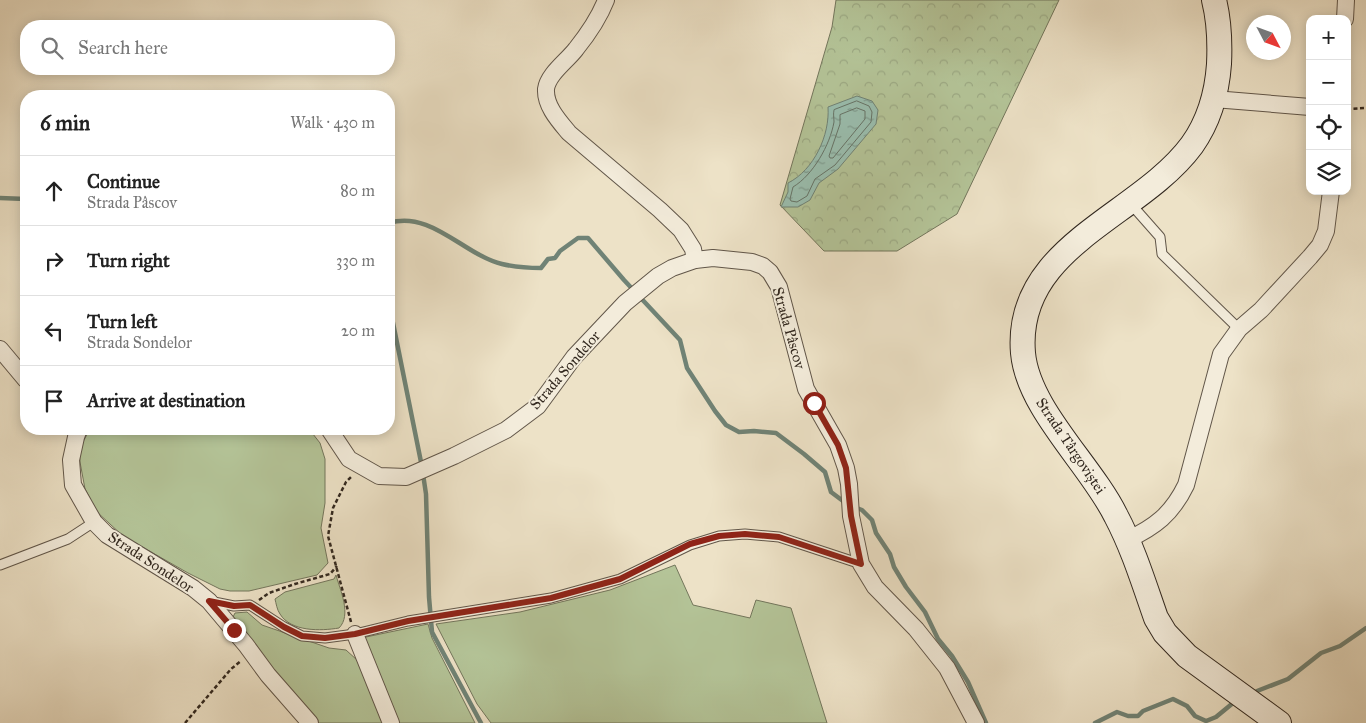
<!DOCTYPE html>
<html lang="en">
<head>
<meta charset="utf-8">
<style>
  :root { --surface:#fff; --page:#f2f2f2; --text:#222; --muted:#767676; --line:#e0e0e0 }
  body { margin:0; font-family:"IM FELL Great Primer",serif; background:var(--page); color:var(--text) }
  .controls { position:absolute; right:15px; top:15px; display:grid; overflow:hidden; border-radius:10px; box-shadow:0 2px 12px #0003 }
  .controls button { width:45px; height:45px; display:grid; place-items:center; padding:0; border:0; border-bottom:1px solid var(--line); background:var(--surface); color:var(--text); font:25px sans-serif }
  .compass { position:absolute; left:1246px; top:15px; width:45px; height:45px; border-radius:50%; background:var(--surface); box-shadow:0 2px 12px #0003; rotate:131deg }
  .stop { position:absolute; width:15px; height:15px; margin:-11px; border:4px solid #8f2418; border-radius:50%; background:#fff }
  .stop.end { background:#8f2418; border-color:#fff; box-shadow:0 1px 5px #0008 }
  .list { margin:0; padding:0; list-style:none }
  h2 { display:flex; justify-content:space-between; align-items:center; height:65px; margin:0; padding:0 20px; font-size:21px }
  h2 small { font-size:16px; font-weight:400; color:var(--muted) }
  .list li { display:grid; grid-template-columns:32px 1fr auto; gap:15px; align-items:center; box-sizing:border-box; height:70px; padding:0 20px; border-top:1px solid var(--line) }
  .list b { display:block; font-size:19px; white-space:nowrap }
  .list p { margin:0; font-size:16px; white-space:nowrap; color:var(--muted) }
  .list em { font-size:16px; font-style:normal; color:var(--muted) }
  .icon { flex:none; width:28px; height:28px; fill:none; stroke:currentColor; stroke-width:2; stroke-linecap:round; stroke-linejoin:round }
  .map { position:relative; flex:none; width:1366px; height:723px; overflow:hidden }
  .search { position:absolute; background:var(--surface); box-shadow:0 2px 12px #0003; left:20px; top:20px; width:375px; height:55px; display:flex; align-items:center; gap:12px; box-sizing:border-box; padding:0 18px; border-radius:20px; color:var(--muted); font-size:19px }
  .panel { position:absolute; background:var(--surface); box-shadow:0 2px 12px #0003; left:20px; top:90px; width:375px; height:345px; border-radius:20px }
  .map>svg:first-child { display:block }
  .grass { fill:#b4c498; stroke:#73765c }
  .forest { fill:url(#forest-crowns); stroke:#73765c }
  .water { fill:url(#water-ripples); stroke:#708376 }
  .lines { fill:none; stroke-linecap:round; stroke-linejoin:round }
  .shore { stroke:#667468; stroke-width:1 }
  .stream { stroke:#708376; stroke-width:4.5 }
  .service-casing { stroke:#615649; stroke-width:11 }
  .minor-casing { stroke:#615649; stroke-width:18 }
  .secondary-casing { stroke:#32281f; stroke-width:26 }
  .path { stroke:#32281f; stroke-width:2.5; stroke-dasharray:4 2.5; stroke-linecap:butt }
  .service { stroke:#f3ecdb; stroke-width:9 }
  .minor { stroke:#f3ecdb; stroke-width:16 }
  .secondary { stroke:#f3ecdb; stroke-width:24 }
  .route { stroke:#8f2418; stroke-width:6 }
  .labels { text-anchor:middle; stroke-width:4; stroke-linejoin:round; paint-order:stroke }
  .street-label { font-size:15px; fill:#32281f; stroke:#f3ecdb }
</style>
</head>
<body>
<div class="map">
<svg width="1366" height="723" viewBox="0 0 1366 723">
  <defs>
    <pattern id="forest-crowns" width="20" height="18" patternUnits="userSpaceOnUse" patternTransform="scale(1.25)"><rect width="20" height="18" fill="#b4c498"/><path d="M2 6a3 3 0 1 1 6 0M12 15a3 3 0 1 1 6 0" fill="none" stroke="#9ba883"/></pattern>
    <pattern id="water-ripples" width="26" height="14" patternUnits="userSpaceOnUse" patternTransform="scale(1.25)"><rect width="26" height="14" fill="#9abfb0"/><path d="M2 4q2-2 4 0t4 0M15 11q2-2 4 0t4 0" fill="none" stroke="#7e9b8f"/></pattern>
  </defs>
  <rect width="100%" height="100%" fill="#ede2c7"/>
  <filter id="stains"><feTurbulence type="fractalNoise" baseFrequency=".004" numOctaves="4"/><feColorMatrix values="0 0 0 0 .2 0 0 0 0 .09 0 0 0 0 .02 0 0 0 .5 -.17"/></filter>
  <radialGradient id="worn" r=".72"><stop offset=".6" stop-color="#630" stop-opacity="0"/><stop offset="1" stop-color="#630" stop-opacity=".3"/></radialGradient>
  <g class="grass">
    <path d="M 90,429 L 309,429 L 320,443 L 325,459 L 325,503 L 321,528 L 328,563 L 317,575 L 249,591 L 230,591 L 220,589 L 188,573 L 123,536 L 97,512 L 85,489 L 80,462 L 79,449 Z"/>
    <path d="M 675,565 L 693,605 L 750,618 L 756,600 L 791,608 L 827,723 L 491,723 L 477,704 L 436,624 L 520,612 L 610,590 Z"/>
    <path d="M 336,575 C 340,590 352,615 339,628 C 321,631 291,632 280,614 C 277,610 276,603 275,599 L 285,592 L 334,579 Z"/>
    <path d="M 247,612 L 262,625 L 329,648 L 346,650 L 357,660 L 372,692 L 382,723 L 317,723 L 232,619 L 235,613 Z"/>
    <path d="M 428,624 L 432,638 L 475,723 L 396,723 L 363,642 L 366,637 Z"/>
  </g>
  <path class="forest" d="M 836,0 L 1059,0 L 957,214 L 897,251 L 824,251 L 780,205 L 832,27 Z"/>
  <path class="water" d="M 857,96 L 872,101 L 878,110 L 876,124 L 838,169 L 819,183 L 810,200 L 798,207 L 781,207 L 788,192 L 788,183 C 814,170 830,135 828,107 Z"/>
  <g class="lines">
    <g class="shore">
      <path d="M 857,101 L 869,106 L 872,112 L 871,122 L 835,165 L 815,179 L 807,196 L 797,202 L 791,201 L 790,199 L 793,187 C 813,175 830,145 834,122 C 834,118 833,114 834,110 Z"/>
      <path d="M 857,108 L 865,111 L 865,119 L 833,158 L 830,158 L 829,156 L 840,124 L 840,115 Z"/>
    </g>
    <g class="stream">
      <path d="M 0,198 L 26,199"/>
      <path d="M 389,223 C 431,210 464,255 502,264 C 515,267 529,268 541,268 L 548,259 L 555,258 L 560,251 L 578,238 L 588,238 L 624,280 L 680,340 L 687,368 L 715,411 L 726,425 L 739,432 L 754,431 L 776,433 L 804,454 L 825,472 L 831,492 L 847,504"/>
      <path d="M 389,303 L 422,467"/>
      <path d="M 423,474 L 426,494 L 429,597 L 432,632 L 481,723"/>
      <path d="M 854,507 L 862,510 L 872,520 L 876,533 L 890,554 L 894,567 L 906,587 L 925,612 L 938,639 L 952,656 L 968,682 L 986,723"/>
      <path d="M 1257,691 L 1288,679 L 1321,653 L 1340,646 L 1366,628"/>
      <path d="M 1095,723 L 1117,712 L 1128,716 L 1138,716 L 1143,711 L 1173,699 L 1187,706 L 1195,716 L 1206,721 L 1216,717 L 1233,703"/>
    </g>
    <defs>
      <g id="service">
        <path d="M 1130,203 L 1160,237 L 1162,254 L 1239,329"/>
        <path d="M 0,565 L 68,539 L 94,522"/>
        <path d="M 209,601 L 234,606 L 250,605 L 284,627 L 302,636 L 325,638 L 355,634 L 408,621 L 551,598 L 620,579 L 690,545 L 719,536 L 745,534 L 779,537 L 861,564"/>
      </g>
      <g id="minor">
        <path d="M 606,0 C 599,18 588,34 576,49 C 567,61 548,74 546,89 C 545,106 559,121 569,133 L 660,210 L 681,230 L 693,249 L 695,260"/>
        <path d="M 1345,19 L 1346,0"/>
        <path d="M 1214,99 L 1310,107"/>
        <path d="M 0,349 L 26,380"/>
        <path d="M 79,429 L 76,437 L 71,460 L 73,485 L 94,522 L 107,535 L 193,588 L 209,601 L 246,645 L 268,675 L 310,723"/>
        <path d="M 329,429 L 349,459 L 379,476 L 406,477 L 454,456 L 506,430 L 538,406 L 574,357 L 625,303 L 658,276 L 672,268 L 695,260 L 713,258 L 752,262 L 763,266 L 770,272 L 779,287 L 806,389 L 838,445 L 846,468 L 849,484 L 851,516 L 861,564 L 875,587 L 916,629 L 947,668 L 976,723"/>
        <path d="M 1127,540 C 1155,527 1172,514 1186,485 L 1221,354 L 1239,329 L 1261,310 L 1310,257 L 1320,245 L 1326,231 L 1331,191"/>
        <path d="M 355,634 L 391,723"/>
      </g>
      <path id="secondary" d="M 1214,0 C 1219,20 1220,43 1219,64 C 1217,93 1209,121 1192,145 C 1139,217 1014,246 1023,353 C 1028,409 1091,465 1116,516 C 1133,548 1144,584 1156,618 L 1165,633 L 1187,656 L 1279,723"/>
    </defs>
    <use href="#service" class="service-casing"/>
    <use href="#minor" class="minor-casing"/>
    <use href="#secondary" class="secondary-casing"/>
    <g class="path">
      <path d="M 1347,109 L 1366,108"/>
      <path d="M 259,600 L 269,593 L 295,584 L 330,574 L 337,566"/>
      <path d="M 351,622 L 328,536 L 333,508 L 346,482 L 352,476"/>
      <path d="M 185,723 L 231,669 L 241,661"/>
    </g>
    <use href="#service" class="service"/>
    <use href="#minor" class="minor"/>
    <use href="#secondary" class="secondary"/>
  </g>
  <g class="lines">
    <path class="route" d="M 234,630 L 209,601 L 234,606 L 250,605 L 284,627 L 302,636 L 325,638 L 355,634 L 408,621 L 551,598 L 620,579 L 690,544 L 719,536 L 745,534 L 779,537 L 861,564 L 851,516 L 846,468 L 838,445 L 814,403"/>
  </g>
  <g class="labels">
    <g class="street-label">
      <text transform="translate(789 328) rotate(74)" y="5">Strada Pâscov</text>
      <text transform="translate(565 370) rotate(-49)" y="5">Strada Sondelor</text>
      <text transform="translate(1071 446) rotate(56)" y="5">Strada Târgoviștei</text>
      <text transform="translate(151 562) rotate(33)" y="5">Strada Sondelor</text>
    </g>
  </g>
  <rect width="100%" height="100%" filter="url(#stains)"/>
  <rect width="100%" height="100%" fill="url(#worn)"/>
</svg>
<div class="controls">
<button>+</button>
<button>−</button>
<button><svg class="icon" aria-label="locate" viewBox="0 0 24 24"><circle cx="12" cy="12" r="6"/><path d="M12 2v4M12 18v4M2 12h4M18 12h4"/></svg></button>
<button><svg class="icon" aria-label="layers" viewBox="0 0 24 24"><path d="M12 4l9 5-9 5-9-5zM3 14l9 5 9-5"/></svg></button>
</div>
<svg class="compass" viewBox="-18 -18 36 36"><path d="M0-13l5 13h-10z" fill="#e53935"/><path d="M0 13l5-13h-10z" fill="#767676"/></svg>
<div class="stop" style="left:814px;top:403px"></div>
<div class="stop end" style="left:234px;top:630px"></div>
<div class="search"><svg class="icon" aria-label="search" viewBox="0 0 24 24"><circle cx="10" cy="10" r="6"/><path d="M15 15l6 6"/></svg>Search here</div>
<section class="panel">
<h2>6 min<small>Walk · 430 m</small></h2>
<ul class="list">
<li><svg class="icon" aria-label="ahead" viewBox="0 0 24 24"><path d="M12 20V5M6 11l6-6 6 6"/></svg><div><b>Continue</b><p>Strada Pâscov</p></div><em>80 m</em></li>
<li><svg class="icon" aria-label="right" viewBox="0 0 24 24"><path d="M7 20v-9h11M14 6l5 5-5 5"/></svg><div><b>Turn right</b></div><em>330 m</em></li>
<li><svg class="icon" aria-label="left" viewBox="0 0 24 24"><path d="M17 20v-9H6M10 6l-5 5 5 5"/></svg><div><b>Turn left</b><p>Strada Sondelor</p></div><em>20 m</em></li>
<li><svg class="icon" aria-label="arrive" viewBox="0 0 24 24"><path d="M6 21V4h12l-3 4 3 4H6"/></svg><div><b>Arrive at destination</b></div></li>
</ul>
</section>
</div>
</body>
</html>
